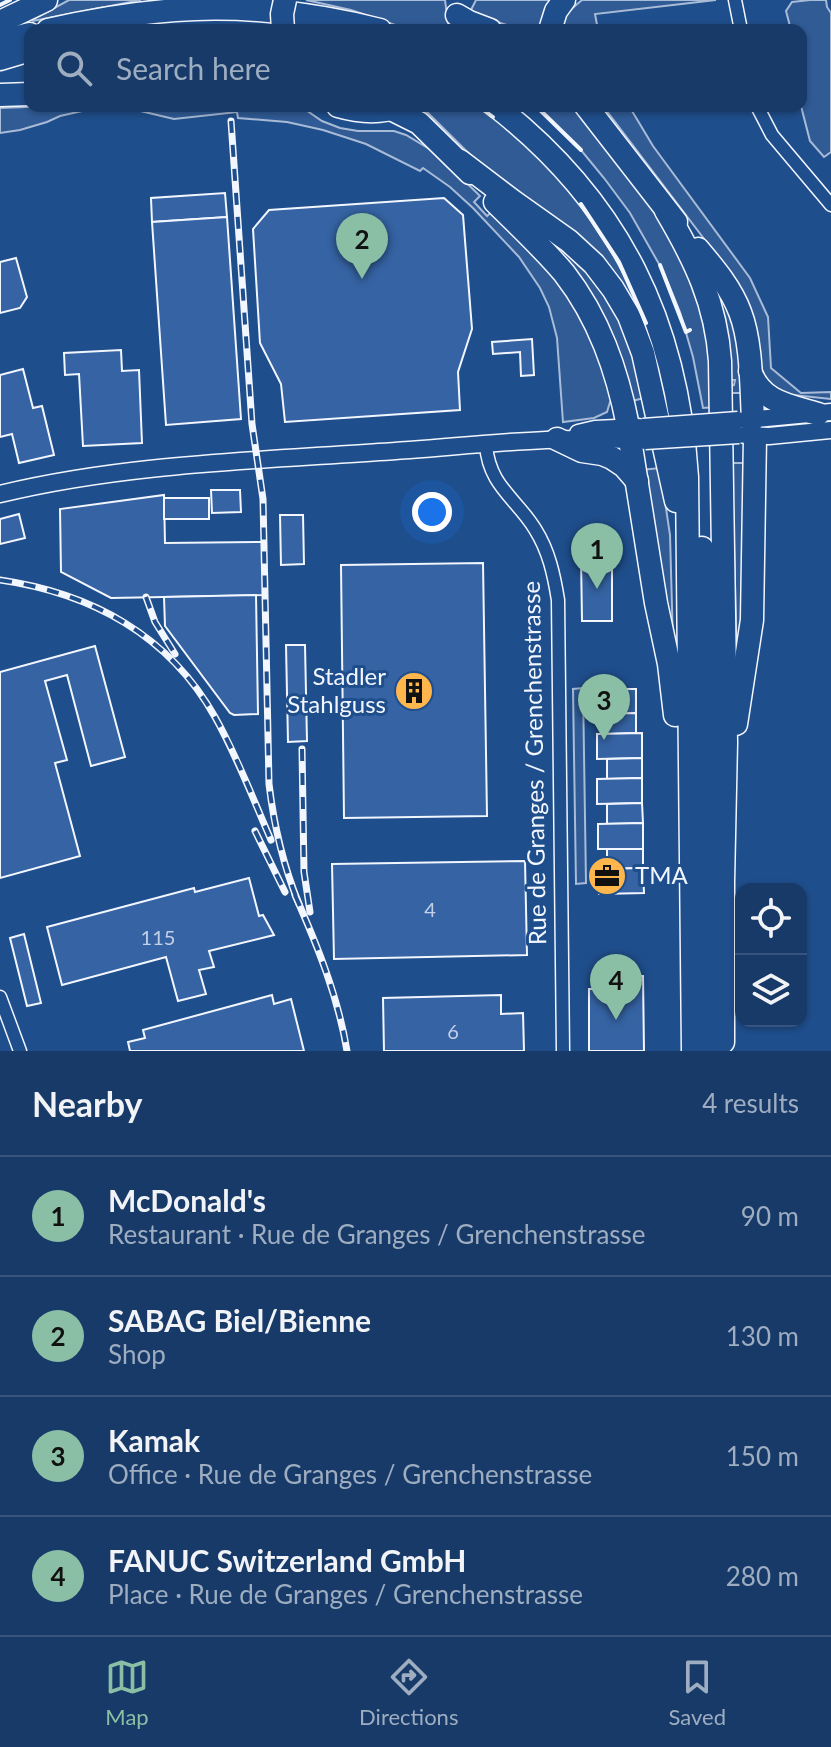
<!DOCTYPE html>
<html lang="en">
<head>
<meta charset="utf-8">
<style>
  :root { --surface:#173a69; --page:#20416f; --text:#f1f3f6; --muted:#9eadc0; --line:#36547d; --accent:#8abfa5 }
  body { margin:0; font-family:Lato,sans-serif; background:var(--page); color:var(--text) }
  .controls { position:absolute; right:24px; bottom:24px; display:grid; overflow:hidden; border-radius:16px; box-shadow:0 2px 6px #0004 }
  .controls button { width:72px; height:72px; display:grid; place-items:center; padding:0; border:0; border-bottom:2px solid var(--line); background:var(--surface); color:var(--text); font:40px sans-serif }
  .you { position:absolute; left:432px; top:512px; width:28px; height:28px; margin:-20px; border:6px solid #fff; border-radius:50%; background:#1a73e8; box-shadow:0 0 0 12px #1a73e833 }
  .badge { display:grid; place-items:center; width:52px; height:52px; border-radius:50%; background:var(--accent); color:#111; font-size:26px; font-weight:700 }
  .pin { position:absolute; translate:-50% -66px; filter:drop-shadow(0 2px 4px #0008) }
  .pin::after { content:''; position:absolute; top:42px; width:28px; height:24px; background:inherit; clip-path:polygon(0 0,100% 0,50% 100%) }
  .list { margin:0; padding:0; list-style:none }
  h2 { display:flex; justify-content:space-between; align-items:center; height:104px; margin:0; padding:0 32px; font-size:34px }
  h2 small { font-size:26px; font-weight:400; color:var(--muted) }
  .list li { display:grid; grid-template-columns:52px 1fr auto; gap:24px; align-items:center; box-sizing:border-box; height:120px; padding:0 32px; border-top:2px solid var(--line) }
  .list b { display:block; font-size:30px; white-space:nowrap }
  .list p { margin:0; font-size:26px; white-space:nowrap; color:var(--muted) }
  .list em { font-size:26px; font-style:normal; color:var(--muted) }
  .icon { flex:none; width:44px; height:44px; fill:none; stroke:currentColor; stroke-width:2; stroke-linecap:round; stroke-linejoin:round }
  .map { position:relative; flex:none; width:831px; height:1051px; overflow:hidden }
  .search { position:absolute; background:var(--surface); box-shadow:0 2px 6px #0004; left:24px; right:24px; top:24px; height:88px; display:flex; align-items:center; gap:20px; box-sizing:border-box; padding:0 28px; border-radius:16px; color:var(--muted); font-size:30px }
  .sheet { height:584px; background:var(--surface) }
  nav { display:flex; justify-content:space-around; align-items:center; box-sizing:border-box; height:112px; border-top:2px solid var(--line); background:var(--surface); font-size:22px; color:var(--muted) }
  nav a { display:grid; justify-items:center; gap:4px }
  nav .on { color:var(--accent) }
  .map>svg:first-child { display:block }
  .built { fill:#305b95; stroke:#a8bbd7; stroke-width:2 }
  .building { fill:#3563a3; stroke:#f2f6ff; stroke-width:2 }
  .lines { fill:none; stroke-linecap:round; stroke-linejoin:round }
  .street-casing { stroke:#f2f6ff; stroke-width:15 }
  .secondary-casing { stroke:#f2f6ff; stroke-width:19 }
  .highway-casing { stroke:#f2f6ff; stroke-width:25 }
  .street { stroke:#1f4e8c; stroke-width:12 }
  .secondary { stroke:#1f4e8c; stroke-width:16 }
  .highway { stroke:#1f4e8c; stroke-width:22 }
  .rail-casing { stroke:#f2f6ff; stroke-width:7 }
  .rail { stroke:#1f4e8c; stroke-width:4; stroke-dasharray:12; stroke-linecap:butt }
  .secondary-bridge-casing { stroke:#f2f6ff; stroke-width:19; stroke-linecap:butt }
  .highway-bridge-casing { stroke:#f2f6ff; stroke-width:25; stroke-linecap:butt }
  .secondary-bridge { stroke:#1f4e8c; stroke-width:16 }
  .highway-bridge { stroke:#1f4e8c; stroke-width:22 }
  .wall { stroke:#f2f6ff; stroke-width:4 }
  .labels { text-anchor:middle; stroke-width:6; stroke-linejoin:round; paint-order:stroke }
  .number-label { font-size:20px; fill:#c3d1e8 }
  .poi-label { font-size:24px; fill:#f2f6ff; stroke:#1f4e8c; text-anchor:end }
  .street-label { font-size:24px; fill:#f2f6ff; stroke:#1f4e8c }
</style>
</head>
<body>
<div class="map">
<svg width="831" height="1051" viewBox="0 0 831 1051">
  <rect width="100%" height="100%" fill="#1f4e8c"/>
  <g class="built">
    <path d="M 69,0 L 141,0 L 33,21 L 32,20 Z"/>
    <path d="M 306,0 L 445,0 L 449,30 L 410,30 L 351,10 Z"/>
    <path d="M 476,0 L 556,0 L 545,30 L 522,30 L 482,17 L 471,10 Z"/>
    <path d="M 582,0 L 716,0 L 595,14 L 598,30 L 562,30 L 565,17 L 569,11 Z"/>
    <path d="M 810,0 L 826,0 L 827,7 L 831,13 L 831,152 L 824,157 L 810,141 L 801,106 L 801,30 L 791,30 L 786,11 L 792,2 Z"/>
    <path d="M 51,106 L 117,106 L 128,109 L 91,109 L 60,116 L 47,122 L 20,130 L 0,133 L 0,108 Z"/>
    <path d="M 211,106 L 300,106 L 322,121 L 340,128 L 358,131 L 394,131 L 406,135 L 436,153 L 480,196 L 474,202 L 487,216 L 494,210 L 559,281 L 596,341 L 614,401 L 610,402 L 607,412 L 594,418 L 563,422 L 557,338 L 549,307 L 540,288 L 519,257 L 473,208 L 450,187 L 423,168 L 420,171 L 366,144 L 323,130 L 287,122 L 238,118 L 237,112 L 174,119 L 132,109 L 185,109 Z"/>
    <path d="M 426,106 L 478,106 L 523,141 L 571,191 L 606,241 L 630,284 L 645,321 L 658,361 L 669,411 L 662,411 L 635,318 L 426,111 Z"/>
    <path d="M 535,106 L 576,106 L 662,220 L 700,287 L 716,407 L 703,408 L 693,357 L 680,312 L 663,271 L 630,213 L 604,178 L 576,144 Z"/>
    <path d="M 603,106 L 629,106 L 653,146 L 750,278 L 768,317 L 771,368 L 801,393 L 831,392 L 831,399 L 784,394 L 768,384 L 714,252 Z"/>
    <path d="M 534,227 L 563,249 L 587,273 L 608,300 L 618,317 L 632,352 L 644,398 L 632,401 Z"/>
    <path d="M 714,282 L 733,307 L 746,393 L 731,393 L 731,386 L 734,385 L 735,380 L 731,380 Z"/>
    <path d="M 732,463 L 747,463 L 746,597 L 737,665 Z"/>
    <path d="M 660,468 L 670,535 L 673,643 L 641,470 Z"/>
    <path d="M 583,688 L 586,883 L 576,884 L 573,689 Z"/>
  </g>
  <g class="building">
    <path d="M 225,193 L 227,217 L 152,222 L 151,198 Z"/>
    <path d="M 444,198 L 463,215 L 472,329 L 458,372 L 460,410 L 285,422 L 281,384 L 260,343 L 253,229 L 269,210 Z"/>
    <path d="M 227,217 L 241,419 L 166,425 L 152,222 Z"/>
    <path d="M 16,258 L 27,297 L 20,308 L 0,313 L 0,262 Z"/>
    <path d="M 532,339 L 534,375 L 521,376 L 520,352 L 493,354 L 492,342 Z"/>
    <path d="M 121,350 L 122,371 L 139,370 L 142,443 L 83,446 L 79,374 L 65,375 L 64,353 Z"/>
    <path d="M 23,369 L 33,408 L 42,406 L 54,455 L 19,463 L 12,434 L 0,437 L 0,375 Z"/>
    <path d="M 211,490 L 240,490 L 241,512 L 212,513 Z"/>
    <path d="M 164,495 L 165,543 L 263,542 L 264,595 L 111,598 L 61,572 L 60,509 Z"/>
    <rect x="164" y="498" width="45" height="21"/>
    <path d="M 19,514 L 25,538 L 0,544 L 0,519 Z"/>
    <path d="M 280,515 L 303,515 L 304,564 L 281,565 Z"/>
    <path d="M 612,556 L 612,621 L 582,621 L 581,557 Z"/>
    <path d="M 483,563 L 487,816 L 344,818 L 341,565 Z"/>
    <path d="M 256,595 L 258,714 L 234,715 L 230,713 L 165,626 L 164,597 Z"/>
    <path d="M 286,645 L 305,645 L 307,741 L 288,742 Z"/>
    <path d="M 95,646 L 125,757 L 91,766 L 67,675 L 45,681 L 67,760 L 55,763 L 80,856 L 0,878 L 0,672 Z"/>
    <path d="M 595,689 L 636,689 L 636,713 L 595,714 Z"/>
    <path d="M 636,713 L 636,733 L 607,734 L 606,714 Z"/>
    <path d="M 642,733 L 642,758 L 597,759 L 597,734 Z"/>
    <path d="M 642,758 L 642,778 L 607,779 L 607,759 Z"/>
    <path d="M 642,778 L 642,803 L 597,804 L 597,779 Z"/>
    <path d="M 642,803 L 643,823 L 607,824 L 607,804 Z"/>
    <path d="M 643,823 L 643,849 L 598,849 L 598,824 Z"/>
    <path d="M 607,849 L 643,849 L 643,868 L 607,869 Z"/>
    <path d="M 525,861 L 527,955 L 334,959 L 332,864 Z"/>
    <path d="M 643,868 L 644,893 L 599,894 L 599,869 Z"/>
    <path d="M 249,878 L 259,916 L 263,915 L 274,935 L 209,951 L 214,967 L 199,970 L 206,994 L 178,1001 L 166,957 L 62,985 L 47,927 L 194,888 L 195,892 Z"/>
    <path d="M 24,934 L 41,1003 L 27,1006 L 10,938 Z"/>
    <path d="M 643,976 L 644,1051 L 589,1051 L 589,989 L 615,989 L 615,977 Z"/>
    <path d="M 272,995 L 274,1004 L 291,999 L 304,1051 L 130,1051 L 128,1042 L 145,1038 L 143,1030 Z"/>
    <path d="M 501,995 L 501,1014 L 523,1013 L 524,1051 L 384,1051 L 383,998 Z"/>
  </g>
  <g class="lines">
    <defs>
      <g id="street">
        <path d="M 735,0 L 741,30"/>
        <path d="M 757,106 L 772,135 L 831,205"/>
        <path d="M 486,445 C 489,486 516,498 535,529 C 549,551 554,575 558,600 L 563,1051"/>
        <path d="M 0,997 L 20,1051"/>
      </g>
      <g id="secondary">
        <path d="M 745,420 L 831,412"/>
        <path d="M 578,433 L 595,429 L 638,427"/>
        <path d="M 745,435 L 769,436 L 831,430"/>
        <path d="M 0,494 C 124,464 252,461 379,452 C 465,447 553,434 639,441"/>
      </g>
      <g id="highway">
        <path d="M 457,15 L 469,22 L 490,30"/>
        <path d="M 0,22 L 46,0"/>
        <path d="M 48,30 C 166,3 262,0 380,30"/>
        <path d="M 550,30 L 556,11 L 564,0"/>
        <path d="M 0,41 L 30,34"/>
        <path d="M 0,59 L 30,50"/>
        <path d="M 0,95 L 30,94"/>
        <path d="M 338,106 C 359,112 380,114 400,106"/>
        <path d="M 496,106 C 620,203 677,322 687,477 L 693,1051"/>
        <path d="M 586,106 L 676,222"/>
        <path d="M 391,109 L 419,123 L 470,173"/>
        <path d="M 460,161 L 514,202 L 569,241 L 594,264 L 613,289 L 629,316 L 643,353 L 676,501"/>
        <path d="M 495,202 C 518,225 543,248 564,273 C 599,318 617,370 628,426"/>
        <path d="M 666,211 C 695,260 716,303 720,361 L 726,742 L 723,882 L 723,1042"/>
        <path d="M 698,249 C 714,268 731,288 740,312 C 752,343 751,386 753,419"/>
        <path d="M 750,371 C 762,403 789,405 818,414"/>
        <path d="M 557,439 L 582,451 L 602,454 L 612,458 L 624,466 L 637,481"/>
        <path d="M 630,440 L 656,603 L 669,664 L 675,715"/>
        <path d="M 702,548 L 709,1051"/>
        <path d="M 736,724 L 752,620 L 755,437"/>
      </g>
    </defs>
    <use href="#street" class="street-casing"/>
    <use href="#secondary" class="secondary-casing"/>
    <use href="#highway" class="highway-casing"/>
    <use href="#street" class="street"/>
    <use href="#secondary" class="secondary"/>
    <use href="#highway" class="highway"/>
    <defs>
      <g id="rail">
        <path d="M 231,121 L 252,424 L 263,499 L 269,784 C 274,826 283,865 299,904"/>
        <path d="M 0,580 C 91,593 169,635 215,717 C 237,756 253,799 271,840"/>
        <path d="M 146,597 L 155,622 L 175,654"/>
        <path d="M 302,749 L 304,872 L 310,912"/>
        <path d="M 255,831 L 285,892"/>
        <path d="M 295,895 C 317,945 338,996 347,1051"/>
      </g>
    </defs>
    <use href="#rail" class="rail-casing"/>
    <use href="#rail" class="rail"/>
    <defs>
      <g id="secondary-bridge">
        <path d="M 643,427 L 738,420"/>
        <path d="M 645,441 L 739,435"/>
      </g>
      <path id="highway-bridge" d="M 283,30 L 282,14 L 285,0"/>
    </defs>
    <use href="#secondary-bridge" class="secondary-bridge-casing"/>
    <use href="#highway-bridge" class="highway-bridge-casing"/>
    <use href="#secondary-bridge" class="secondary-bridge"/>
    <use href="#highway-bridge" class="highway-bridge"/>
    <g class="wall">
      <path d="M 0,5 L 10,0"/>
      <path d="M 478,106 L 493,117"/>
      <path d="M 541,111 L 581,150"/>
      <path d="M 581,204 L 619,262 L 646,323"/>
      <path d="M 660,265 L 686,332 L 690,330"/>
    </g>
  </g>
  <defs>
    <symbol id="building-disc" viewBox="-11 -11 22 22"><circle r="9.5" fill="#ffb74d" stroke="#1f4e8c"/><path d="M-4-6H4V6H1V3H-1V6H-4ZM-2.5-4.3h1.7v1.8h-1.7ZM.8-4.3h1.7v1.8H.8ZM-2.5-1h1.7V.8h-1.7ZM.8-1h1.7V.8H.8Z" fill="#111"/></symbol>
    <symbol id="office-disc" viewBox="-11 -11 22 22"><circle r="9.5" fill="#ffb74d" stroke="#1f4e8c"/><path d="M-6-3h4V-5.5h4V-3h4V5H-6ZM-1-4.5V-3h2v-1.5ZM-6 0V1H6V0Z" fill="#111"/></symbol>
  </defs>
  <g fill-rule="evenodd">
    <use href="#building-disc" x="392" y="669" width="44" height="44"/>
    <use href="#office-disc" x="585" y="854" width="44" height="44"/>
  </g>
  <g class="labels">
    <g class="number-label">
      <text x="430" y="917">4</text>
      <text x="158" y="945">115</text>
      <text x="453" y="1039">6</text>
    </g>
    <g class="poi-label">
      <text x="386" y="685">Stadler<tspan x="386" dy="28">Stahlguss</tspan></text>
      <text x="635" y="884" text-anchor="start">TMA</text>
    </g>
    <g class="street-label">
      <text transform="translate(535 763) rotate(-91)" y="8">Rue de Granges / Grenchenstrasse</text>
    </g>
  </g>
</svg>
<div class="controls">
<button><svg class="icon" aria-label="locate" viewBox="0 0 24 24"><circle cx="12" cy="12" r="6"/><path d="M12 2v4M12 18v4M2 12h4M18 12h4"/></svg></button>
<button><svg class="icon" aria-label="layers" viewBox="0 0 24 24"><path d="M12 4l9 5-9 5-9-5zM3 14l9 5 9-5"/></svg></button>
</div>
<div class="you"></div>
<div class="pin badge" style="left:597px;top:589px">1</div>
<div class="pin badge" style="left:362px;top:279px">2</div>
<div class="pin badge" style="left:604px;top:740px">3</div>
<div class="pin badge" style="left:616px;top:1020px">4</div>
<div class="search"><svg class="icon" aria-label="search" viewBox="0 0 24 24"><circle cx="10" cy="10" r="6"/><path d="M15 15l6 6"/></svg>Search here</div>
</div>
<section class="sheet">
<h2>Nearby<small>4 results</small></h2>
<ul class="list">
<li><span class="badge">1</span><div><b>McDonald's</b><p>Restaurant · Rue de Granges / Grenchenstrasse</p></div><em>90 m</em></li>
<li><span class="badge">2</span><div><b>SABAG Biel/Bienne</b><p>Shop</p></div><em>130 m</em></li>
<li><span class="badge">3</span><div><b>Kamak</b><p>Office · Rue de Granges / Grenchenstrasse</p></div><em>150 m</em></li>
<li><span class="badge">4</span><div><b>FANUC Switzerland GmbH</b><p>Place · Rue de Granges / Grenchenstrasse</p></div><em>280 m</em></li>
</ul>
</section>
<nav>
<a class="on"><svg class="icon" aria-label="map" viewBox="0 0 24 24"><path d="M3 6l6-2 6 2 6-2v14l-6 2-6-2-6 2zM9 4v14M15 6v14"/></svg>Map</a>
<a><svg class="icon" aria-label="directions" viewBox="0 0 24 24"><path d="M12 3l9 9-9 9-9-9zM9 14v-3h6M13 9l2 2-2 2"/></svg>Directions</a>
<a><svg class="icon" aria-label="saved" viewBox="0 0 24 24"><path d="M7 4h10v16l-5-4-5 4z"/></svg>Saved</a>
</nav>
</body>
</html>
